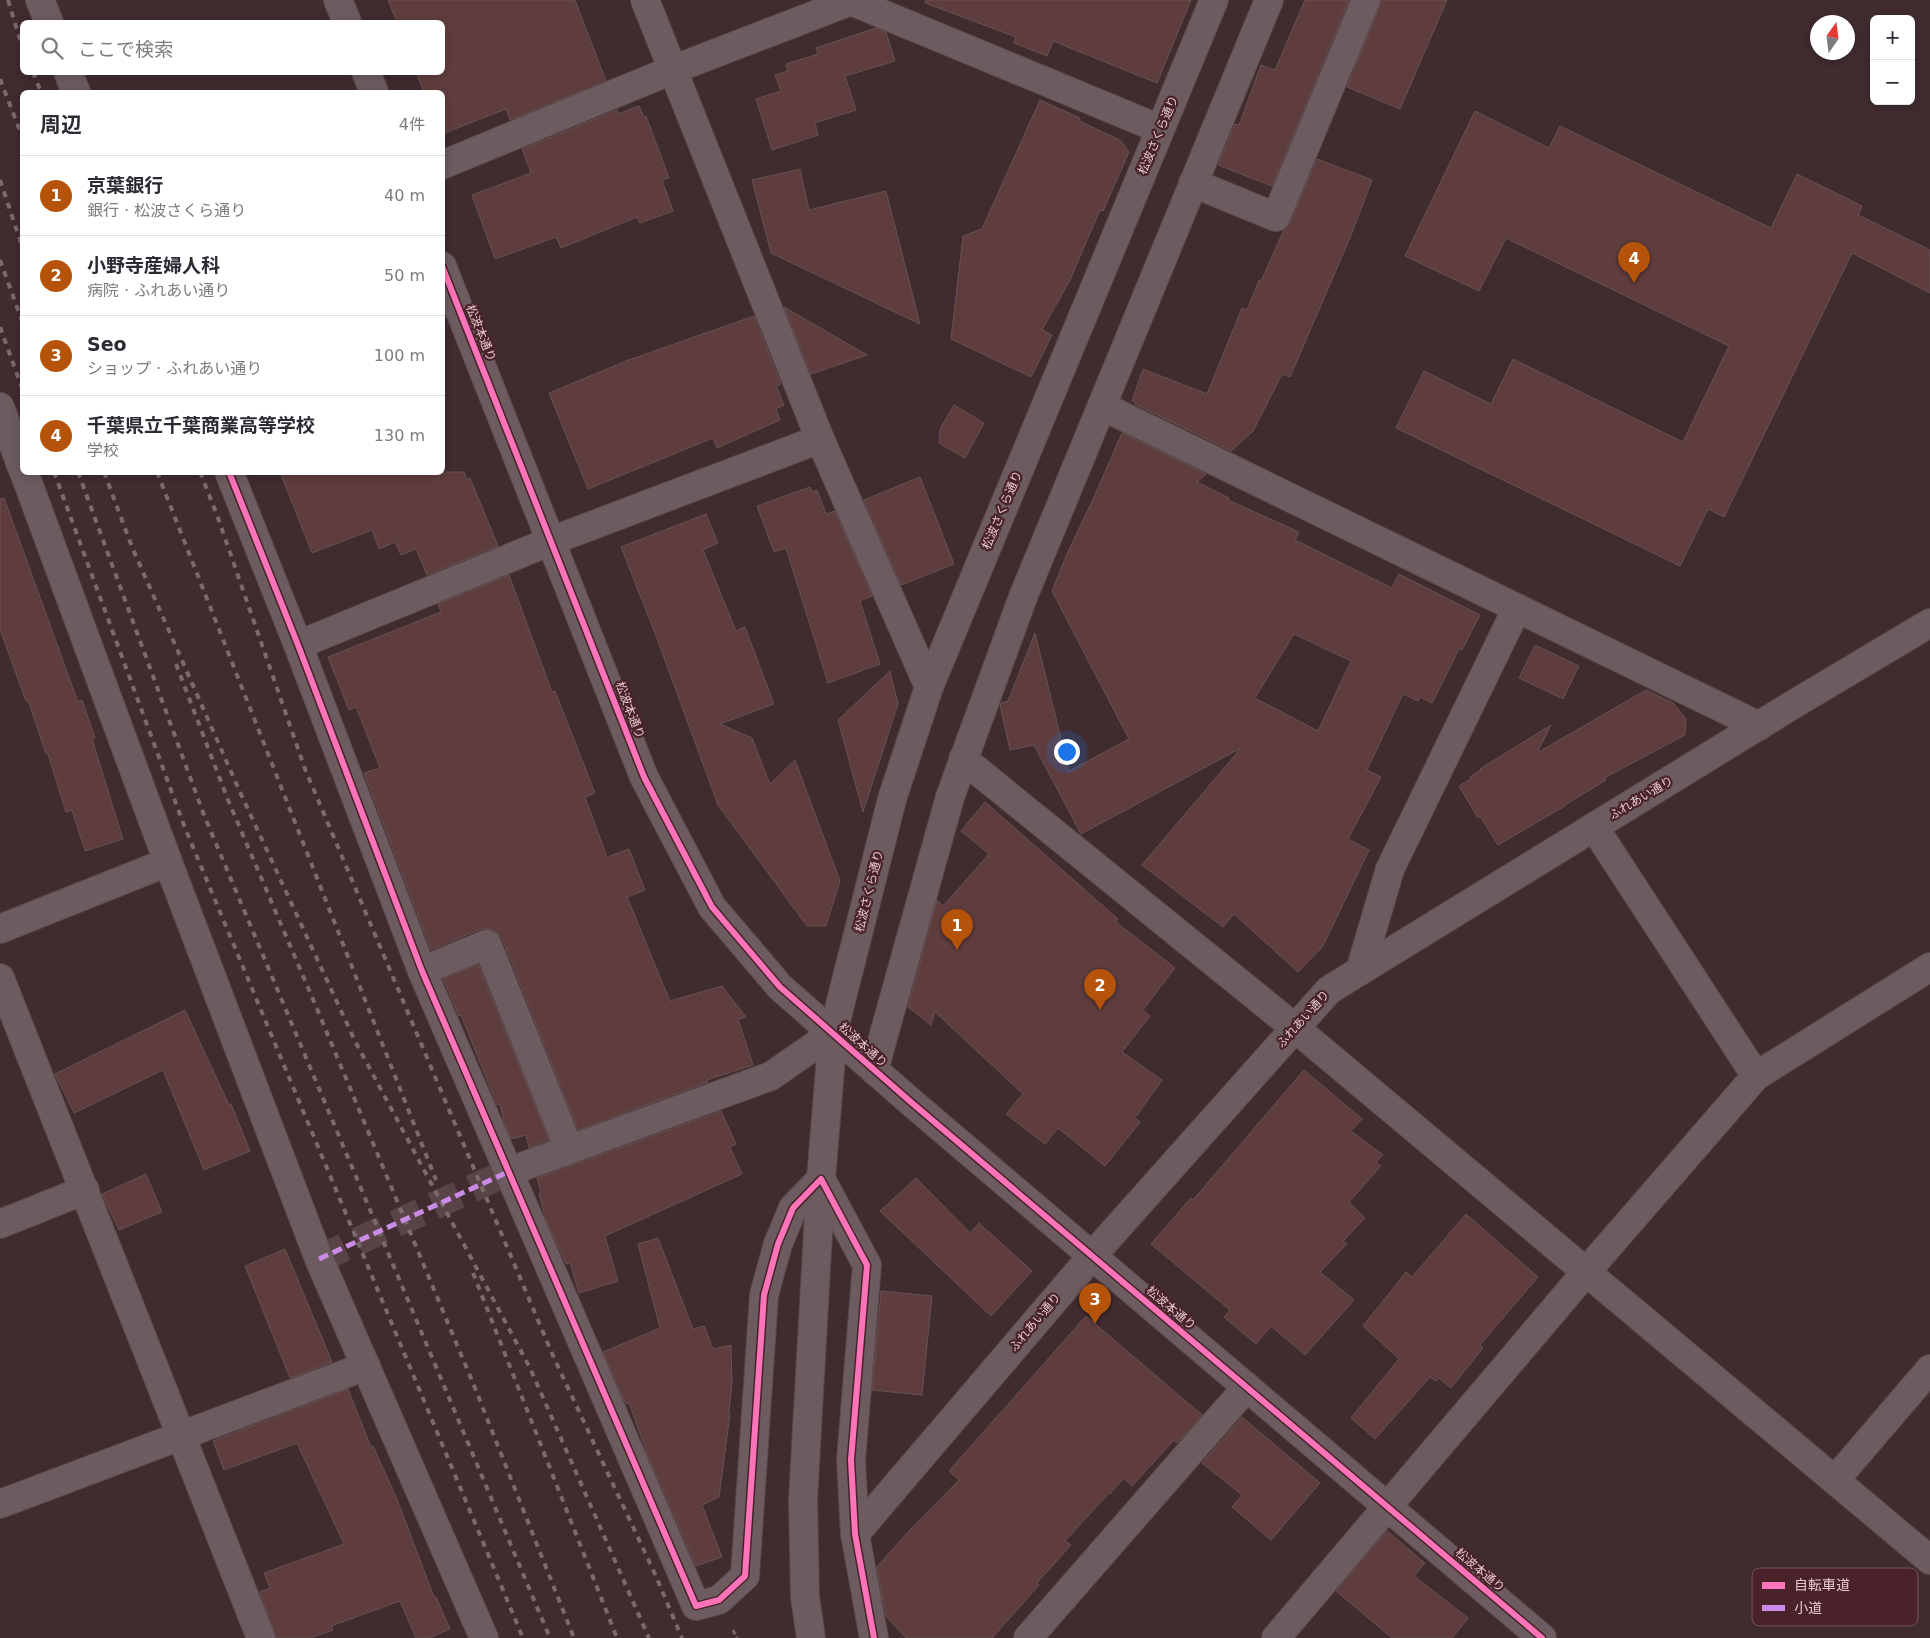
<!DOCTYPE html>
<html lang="ja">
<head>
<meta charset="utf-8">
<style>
  :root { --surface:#fff; --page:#f2f2f3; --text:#2b2b33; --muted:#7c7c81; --line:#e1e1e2; --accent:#b45309 }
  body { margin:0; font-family:"DejaVu Sans","Noto Sans JP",sans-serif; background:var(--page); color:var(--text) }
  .controls { position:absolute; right:15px; top:15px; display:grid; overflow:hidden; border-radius:8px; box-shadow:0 2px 8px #0003 }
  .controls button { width:45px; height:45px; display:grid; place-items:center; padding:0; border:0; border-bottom:1px solid var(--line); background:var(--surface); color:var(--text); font:25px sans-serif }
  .compass { position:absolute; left:1810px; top:15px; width:45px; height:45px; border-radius:50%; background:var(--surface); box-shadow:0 2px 8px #0003; rotate:14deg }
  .you { position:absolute; left:1066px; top:751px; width:18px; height:18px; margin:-12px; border:4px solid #fff; border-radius:50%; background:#1a73e8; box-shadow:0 0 0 8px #1a73e833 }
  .badge { display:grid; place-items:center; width:32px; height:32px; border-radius:50%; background:var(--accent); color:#fff; font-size:16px; font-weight:700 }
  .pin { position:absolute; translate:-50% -41px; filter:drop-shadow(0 1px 2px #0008) }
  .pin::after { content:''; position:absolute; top:26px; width:18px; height:15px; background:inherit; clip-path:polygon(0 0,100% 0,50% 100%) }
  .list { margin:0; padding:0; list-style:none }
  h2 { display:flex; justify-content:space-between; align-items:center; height:65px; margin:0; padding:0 20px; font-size:21px }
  h2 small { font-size:16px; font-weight:400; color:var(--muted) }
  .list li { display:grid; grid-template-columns:32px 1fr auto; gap:15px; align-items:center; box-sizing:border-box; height:80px; padding:0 20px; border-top:1px solid var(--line) }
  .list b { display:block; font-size:19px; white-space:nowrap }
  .list p { margin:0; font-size:16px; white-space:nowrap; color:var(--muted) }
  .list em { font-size:16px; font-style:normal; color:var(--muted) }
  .icon { flex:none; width:28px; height:28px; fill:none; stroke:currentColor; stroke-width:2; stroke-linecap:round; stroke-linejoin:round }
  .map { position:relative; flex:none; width:1930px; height:1638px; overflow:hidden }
  .search { position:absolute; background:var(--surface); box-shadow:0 2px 8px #0003; left:20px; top:20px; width:425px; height:55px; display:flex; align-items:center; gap:12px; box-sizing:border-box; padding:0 18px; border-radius:8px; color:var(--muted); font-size:19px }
  .panel { position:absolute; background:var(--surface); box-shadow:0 2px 8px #0003; left:20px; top:90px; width:425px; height:385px; border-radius:8px }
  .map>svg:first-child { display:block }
  .building { fill:#5f3d3e; stroke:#655353; fill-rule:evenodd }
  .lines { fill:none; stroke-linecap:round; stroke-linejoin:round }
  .minor-tunnel { stroke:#594347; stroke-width:28; stroke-dasharray:28 14; stroke-linecap:butt }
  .minor-casing { stroke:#5b484b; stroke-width:30 }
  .path { stroke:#756568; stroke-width:3; stroke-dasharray:5 2.5; stroke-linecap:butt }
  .minor { stroke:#6c5c5f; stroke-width:28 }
  .rail { stroke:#796a6c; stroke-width:4; stroke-dasharray:6 6; stroke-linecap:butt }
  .quiet { stroke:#ca8be6; stroke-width:5; stroke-dasharray:10 5; stroke-linecap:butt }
  .cycleway-casing { stroke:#49222a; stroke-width:9 }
  .cycleway { stroke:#fb73b8; stroke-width:6 }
  .labels { text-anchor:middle; stroke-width:4.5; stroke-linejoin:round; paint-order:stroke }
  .street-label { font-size:12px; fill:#e5cace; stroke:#49222a }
  .key { fill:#49222a; stroke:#78545b; stroke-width:1 }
  .key-label { font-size:14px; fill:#e5cace }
</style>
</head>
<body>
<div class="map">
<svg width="1930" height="1638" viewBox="0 0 1930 1638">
  <rect width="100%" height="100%" fill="#402b2f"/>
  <g class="building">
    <path d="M 388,0 L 575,0 L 606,81 L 510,120 L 506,109 L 442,134 L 442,92 L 424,92 L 416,72 L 442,72 L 442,22 L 397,22 Z"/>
    <path d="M 926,0 L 1191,0 L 1157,83 L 1053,41 L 1047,56 L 1014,43 L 1016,37 L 925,3 Z"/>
    <path d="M 1305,0 L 1349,0 L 1272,186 L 1218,165 L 1235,124 L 1239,125 L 1261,65 L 1275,70 Z"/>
    <path d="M 1381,0 L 1447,0 L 1400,109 L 1347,87 L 1380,6 Z"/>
    <path d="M 876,28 L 886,32 L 895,61 L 845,76 L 856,110 L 815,123 L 818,135 L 772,150 L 756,99 L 781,91 L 775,75 L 788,71 L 786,64 L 818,54 L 816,48 Z"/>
    <path d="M 1040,100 L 1080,118 L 1079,121 L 1120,140 L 1129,152 L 1103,211 L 1100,210 L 1070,280 L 1042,330 L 1052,335 L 1031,377 L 951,339 L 963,236 L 982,229 Z"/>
    <path d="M 639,106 L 644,117 L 646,116 L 669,178 L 662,180 L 673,211 L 640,223 L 637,217 L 561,248 L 556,237 L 495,259 L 472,195 L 531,173 L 522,149 L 617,110 L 618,114 Z"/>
    <path d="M 1475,111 L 1549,148 L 1560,126 L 1771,228 L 1797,174 L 1862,206 L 1858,215 L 1930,250 L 1930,293 L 1852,253 L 1724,517 L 1708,509 L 1680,566 L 1396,428 L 1424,371 L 1491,404 L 1513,359 L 1683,442 L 1729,346 L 1506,238 L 1479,291 L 1405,256 Z"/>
    <path d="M 1317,159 L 1372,180 L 1350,238 L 1290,377 L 1282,374 L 1253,431 L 1231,451 L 1135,404 L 1135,402 L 1132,401 L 1143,369 L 1207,394 L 1242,308 L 1247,310 L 1259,280 L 1261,281 L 1284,230 L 1290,223 Z"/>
    <path d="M 800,169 L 809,210 L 886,191 L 920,324 L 771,253 L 752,180 Z"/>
    <path d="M 784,307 L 867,355 L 811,374 Z"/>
    <path d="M 754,316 L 781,384 L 776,386 L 784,405 L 776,409 L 780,420 L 717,448 L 713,438 L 588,489 L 549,393 L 626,361 Z"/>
    <path d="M 954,405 L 984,423 L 965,458 L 939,443 L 940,429 Z"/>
    <path d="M 1122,433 L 1206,474 L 1197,482 L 1229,498 L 1228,500 L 1299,532 L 1295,540 L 1392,588 L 1399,574 L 1480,615 L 1462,650 L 1459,649 L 1432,703 L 1420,697 L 1418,701 L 1403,694 L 1367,770 L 1381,777 L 1348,839 L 1369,850 L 1323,946 L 1298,972 L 1234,914 L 1223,927 L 1142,865 L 1241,748 L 1081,834 L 1034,745 L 1010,750 L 1000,705 L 1001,703 L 1008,701 L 1035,633 L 1069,771 L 1129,739 L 1052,591 L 1067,554 L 1094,497 ZM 1294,634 L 1351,661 L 1318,731 L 1255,698 Z"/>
    <path d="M 280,472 L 464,472 L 467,480 L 470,478 L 498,546 L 427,575 L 416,549 L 401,555 L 395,542 L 379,549 L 372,530 L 312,553 Z"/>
    <path d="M 920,477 L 954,564 L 901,585 L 864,500 Z"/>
    <path d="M 810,487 L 812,492 L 817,490 L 826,514 L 835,511 L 872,596 L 860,601 L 880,664 L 828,683 L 786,548 L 774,552 L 757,506 Z"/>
    <path d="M 4,498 L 78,702 L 82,700 L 95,738 L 92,739 L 123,839 L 85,851 L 72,810 L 66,812 L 48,754 L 46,754 L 28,700 L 26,701 L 0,629 L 0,499 Z"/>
    <path d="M 706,514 L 718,543 L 703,550 L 736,631 L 745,627 L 774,704 L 720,724 L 752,738 L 770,784 L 795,760 L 840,881 L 826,926 L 807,926 L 718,805 L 655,633 L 621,547 Z"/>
    <path d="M 509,575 L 552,692 L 555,691 L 595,793 L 585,797 L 607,857 L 629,849 L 645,890 L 627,897 L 670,1001 L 722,986 L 746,1017 L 738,1019 L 753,1065 L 707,1080 L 708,1082 L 578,1130 L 502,938 L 497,932 L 490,929 L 481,929 L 431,950 L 364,773 L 380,768 L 356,707 L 349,710 L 328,657 L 441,612 L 438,604 Z"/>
    <path d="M 1535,645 L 1579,666 L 1563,699 L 1519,678 Z"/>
    <path d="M 890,671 L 898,704 L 863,812 L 838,720 Z"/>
    <path d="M 1646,690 L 1673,703 L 1686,719 L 1685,735 L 1604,778 L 1606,780 L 1565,805 L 1565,806 L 1498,845 L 1480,816 L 1478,818 L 1459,786 L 1471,779 L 1470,777 L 1481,770 L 1480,769 L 1551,725 L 1537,753 Z"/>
    <path d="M 985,802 L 1118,919 L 1116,922 L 1175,968 L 1143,1010 L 1150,1016 L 1122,1052 L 1162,1080 L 1135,1118 L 1140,1122 L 1105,1166 L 1058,1128 L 1045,1144 L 1006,1114 L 1023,1094 L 935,1012 L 931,1025 L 908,1007 L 937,900 L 943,906 L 989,854 L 961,831 Z"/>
    <path d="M 478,964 L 549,1140 L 529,1148 L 526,1135 L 511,1139 L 504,1122 L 500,1104 L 497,1105 L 461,1015 L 459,1016 L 443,979 Z"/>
    <path d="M 185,1010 L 229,1105 L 231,1104 L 250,1151 L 204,1170 L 163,1070 L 74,1113 L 55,1074 Z"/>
    <path d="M 1304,1070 L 1362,1119 L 1351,1131 L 1383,1155 L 1376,1162 L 1381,1166 L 1349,1202 L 1365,1218 L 1343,1241 L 1347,1244 L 1320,1272 L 1354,1300 L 1305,1355 L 1271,1326 L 1256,1344 L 1224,1317 L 1230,1310 L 1151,1244 L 1191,1198 L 1193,1200 Z"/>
    <path d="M 721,1111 L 736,1144 L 730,1147 L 742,1174 L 605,1236 L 618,1281 L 579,1293 L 570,1263 L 566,1264 L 545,1218 L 539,1193 L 541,1193 L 537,1178 Z"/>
    <path d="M 146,1174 L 162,1212 L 119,1230 L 102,1194 Z"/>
    <path d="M 916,1178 L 970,1233 L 979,1223 L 1032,1271 L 991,1316 L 880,1211 Z"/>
    <path d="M 1466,1214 L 1538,1277 L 1480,1345 L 1483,1348 L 1451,1388 L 1439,1378 L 1436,1381 L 1430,1377 L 1375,1439 L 1351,1418 L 1399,1359 L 1363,1326 L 1406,1272 L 1412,1277 Z"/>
    <path d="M 658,1238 L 693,1329 L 704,1326 L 713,1349 L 731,1345 L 732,1383 L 729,1411 L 730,1414 L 719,1497 L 702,1505 L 722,1557 L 696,1566 L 647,1453 L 629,1403 L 626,1404 L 603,1352 L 660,1328 L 638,1244 Z"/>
    <path d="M 285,1249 L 332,1362 L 290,1378 L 245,1266 Z"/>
    <path d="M 881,1291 L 932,1296 L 922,1395 L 872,1390 Z"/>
    <path d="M 1086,1316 L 1202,1415 L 1177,1443 L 1174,1440 L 1132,1486 L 1124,1478 L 1110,1494 L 1109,1493 L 1065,1541 L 1071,1545 L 1037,1583 L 1039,1585 L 992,1638 L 906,1638 L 886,1616 L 877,1567 L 908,1532 L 959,1480 L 949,1471 Z"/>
    <path d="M 348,1389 L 371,1447 L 373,1446 L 397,1499 L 434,1597 L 436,1597 L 450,1629 L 429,1638 L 416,1638 L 400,1601 L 331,1626 L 333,1630 L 310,1638 L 276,1638 L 260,1592 L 270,1588 L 264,1573 L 344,1544 L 297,1443 L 224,1470 L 213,1441 Z"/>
    <path d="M 1242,1417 L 1320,1483 L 1271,1540 L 1232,1507 L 1242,1495 L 1202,1463 Z"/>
    <path d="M 1387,1531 L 1425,1563 L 1414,1576 L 1468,1618 L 1452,1638 L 1392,1638 L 1336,1591 Z"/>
  </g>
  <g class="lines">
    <path class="minor-tunnel" d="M 319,1259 L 508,1172"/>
    <defs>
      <g id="minor">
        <path d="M 40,0 L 49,22"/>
        <path d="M 338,0 L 347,22"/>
        <path d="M 645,0 L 820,439 L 929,687"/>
        <path d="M 68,72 L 76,92"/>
        <path d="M 366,72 L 374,92"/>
        <path d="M 442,165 L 672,70 L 851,1 L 1160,129"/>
        <path d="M 1193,183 L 1276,217 L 1366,0"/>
        <path d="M 442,266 L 644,777 L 712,907 L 780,987 L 912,1103 L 1542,1638"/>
        <path d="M 1102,406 L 1759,726"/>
        <path d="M 0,407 L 22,468"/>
        <path d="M 24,472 L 168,862 L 319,1259 L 484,1638"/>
        <path d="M 229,472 L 298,645 L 422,971 L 696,1606 L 719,1600 L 745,1576 L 764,1295 L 778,1244 L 793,1208 L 821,1179 L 867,1265 L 851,1460 L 855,1534 L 874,1638"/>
        <path d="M 298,645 L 551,541 L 820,439"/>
        <path d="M 963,759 L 1295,1028 L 1930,1560"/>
        <path d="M 1594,827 L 1756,1076"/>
        <path d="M 0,929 L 168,862"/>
        <path d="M 422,971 L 487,944 L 569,1149"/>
        <path d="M 1360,971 L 1390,869 L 1517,608"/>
        <path d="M 0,978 L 261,1638"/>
        <path d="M 874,1070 L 950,797 L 1023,597 L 1269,0"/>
        <path d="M 508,1172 L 771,1076 L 833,1033"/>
        <path d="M 0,1224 L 85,1190"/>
        <path d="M 1835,1480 L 1930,1369"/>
        <path d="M 0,1504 L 366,1366"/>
        <path d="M 855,1534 L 1092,1256 L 1329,990 L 1789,707 L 1930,623"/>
        <path d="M 811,1638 L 805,1597 L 803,1500 L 821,1179 L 833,1033 L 892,799 L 929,687 L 1214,0"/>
        <path d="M 1028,1638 L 1247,1387"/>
        <path d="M 1276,1638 L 1586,1272 L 1756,1076 L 1930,967"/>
      </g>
    </defs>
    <use href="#minor" class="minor-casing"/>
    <path class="path" d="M 733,1630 L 737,1638"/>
    <use href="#minor" class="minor"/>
    <g class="rail">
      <path d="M 8,0 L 22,46"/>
      <path d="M 33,72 L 41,92"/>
      <path d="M 0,79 L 22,136"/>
      <path d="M 0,180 L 22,246"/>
      <path d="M 0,260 L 22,321"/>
      <path d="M 0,327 L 22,388"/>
      <path d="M 54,472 L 185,828 L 523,1638"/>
      <path d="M 78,472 L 204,815 L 550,1638"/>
      <path d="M 104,472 L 132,547 L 240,792 L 355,1041 L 530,1368 L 649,1638"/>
      <path d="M 157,472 L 436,1180"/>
      <path d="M 200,472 L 217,515 L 305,769 L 554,1358 L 655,1574 L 682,1638"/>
      <path d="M 176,664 L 228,800 L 315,1004 L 475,1388 L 574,1638"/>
      <path d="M 473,1273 L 617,1638"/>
    </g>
    <path class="quiet" d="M 319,1259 L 508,1172"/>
    <defs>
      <g id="cycleway">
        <path d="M 442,266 L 644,777 L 712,907 L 780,987 L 912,1103 L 1542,1638"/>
        <path d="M 229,472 L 298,645 L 422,971 L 696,1606 L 719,1600 L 745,1576 L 764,1295 L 778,1244 L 793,1208 L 821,1179 L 867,1265 L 851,1460 L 855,1534 L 874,1638"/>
      </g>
    </defs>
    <use href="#cycleway" class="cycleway-casing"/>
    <use href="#cycleway" class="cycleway"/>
  </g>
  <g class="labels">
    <g class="street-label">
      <text transform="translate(1158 135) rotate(-67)" y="4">松波さくら通り</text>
      <text transform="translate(481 333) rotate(68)" y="4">松波本通り</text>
      <text transform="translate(1002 510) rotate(-67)" y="4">松波さくら通り</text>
      <text transform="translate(630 710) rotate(69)" y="4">松波本通り</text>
      <text transform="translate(1641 798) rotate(-31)" y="4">ふれあい通り</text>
      <text transform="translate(869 891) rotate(-76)" y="4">松波さくら通り</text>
      <text transform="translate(1303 1019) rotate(-48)" y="4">ふれあい通り</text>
      <text transform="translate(863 1045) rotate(42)" y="4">松波本通り</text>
      <text transform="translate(1171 1308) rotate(40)" y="4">松波本通り</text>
      <text transform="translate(1035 1322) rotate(-50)" y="4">ふれあい通り</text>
      <text transform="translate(1480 1570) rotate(40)" y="4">松波本通り</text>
    </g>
  </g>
  <rect x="1752" y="1568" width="166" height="58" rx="8" class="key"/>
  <rect x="1762" y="1582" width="23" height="7" fill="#fb73b8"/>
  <rect x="1762" y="1605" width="23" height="6" fill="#ca8be6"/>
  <g class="key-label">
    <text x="1794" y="1590">自転車道</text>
    <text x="1794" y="1613">小道</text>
  </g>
</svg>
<div class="controls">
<button>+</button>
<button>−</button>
</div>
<svg class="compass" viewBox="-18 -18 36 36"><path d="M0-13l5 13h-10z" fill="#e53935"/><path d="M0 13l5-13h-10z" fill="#7c7c81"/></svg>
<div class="you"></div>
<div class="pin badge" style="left:957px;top:950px">1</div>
<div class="pin badge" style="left:1100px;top:1010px">2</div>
<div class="pin badge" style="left:1095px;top:1324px">3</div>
<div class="pin badge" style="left:1634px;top:283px">4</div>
<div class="search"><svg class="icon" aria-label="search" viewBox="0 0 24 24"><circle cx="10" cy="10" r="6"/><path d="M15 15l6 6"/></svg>ここで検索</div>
<section class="panel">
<h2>周辺<small>4件</small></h2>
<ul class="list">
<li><span class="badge">1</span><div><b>京葉銀行</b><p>銀行 · 松波さくら通り</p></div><em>40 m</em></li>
<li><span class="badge">2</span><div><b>小野寺産婦人科</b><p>病院 · ふれあい通り</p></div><em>50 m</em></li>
<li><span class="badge">3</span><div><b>Seo</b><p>ショップ · ふれあい通り</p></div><em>100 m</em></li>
<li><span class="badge">4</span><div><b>千葉県立千葉商業高等学校</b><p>学校</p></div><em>130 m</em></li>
</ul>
</section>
</div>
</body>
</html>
